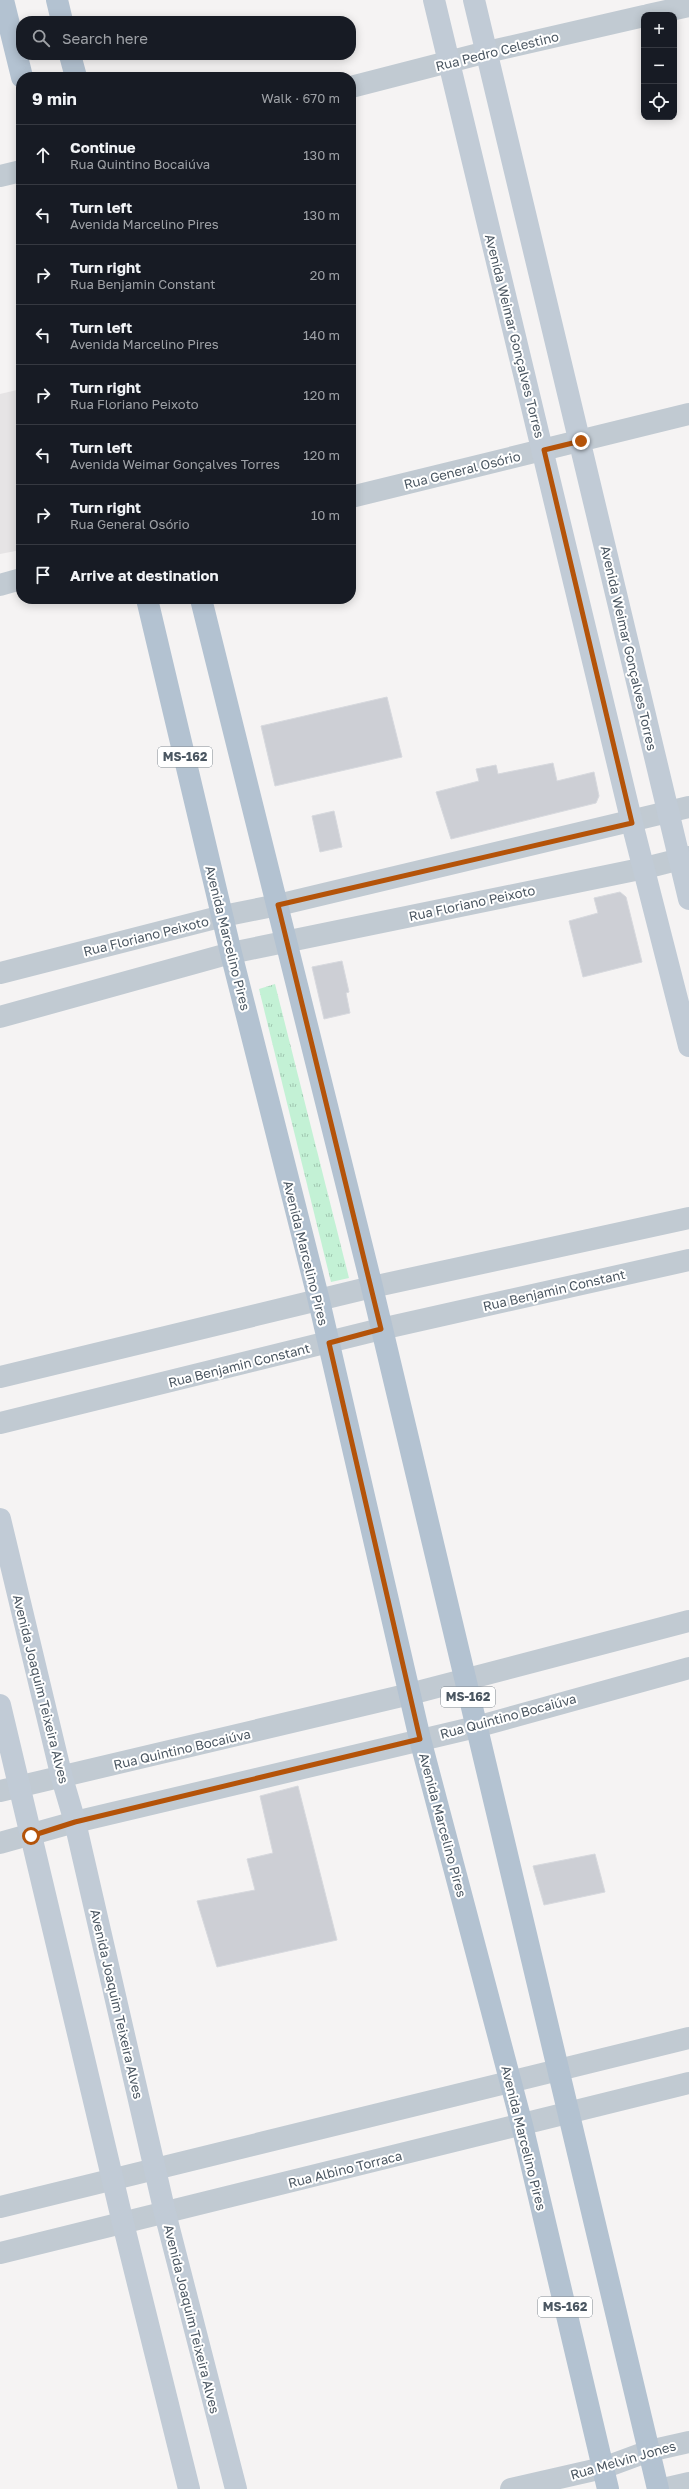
<!DOCTYPE html>
<html lang="en">
<head>
<meta charset="utf-8">
<style>
  :root { --surface:#171b24; --page:#20242c; --text:#f1f3f6; --muted:#9ea1a6; --line:#363941 }
  body { margin:0; font-family:"Golos Text",sans-serif; background:var(--page); color:var(--text) }
  .controls { position:absolute; right:12px; top:12px; display:grid; overflow:hidden; border-radius:8px; box-shadow:0 2px 10px #0003 }
  .controls button { width:36px; height:36px; display:grid; place-items:center; padding:0; border:0; border-bottom:1px solid var(--line); background:var(--surface); color:var(--text); font:20px sans-serif }
  .stop { position:absolute; width:12px; height:12px; margin:-9px; border:3px solid #b45309; border-radius:50%; background:#fff }
  .stop.end { background:#b45309; border-color:#fff; box-shadow:0 1px 4px #0008 }
  .list { margin:0; padding:0; list-style:none }
  h2 { display:flex; justify-content:space-between; align-items:center; height:52px; margin:0; padding:0 16px; font-size:17px }
  h2 small { font-size:13px; font-weight:400; color:var(--muted) }
  .list li { display:grid; grid-template-columns:26px 1fr auto; gap:12px; align-items:center; box-sizing:border-box; height:60px; padding:0 16px; border-top:1px solid var(--line) }
  .list b { display:block; font-size:15px; white-space:nowrap }
  .list p { margin:0; font-size:13px; white-space:nowrap; color:var(--muted) }
  .list em { font-size:13px; font-style:normal; color:var(--muted) }
  .icon { flex:none; width:22px; height:22px; fill:none; stroke:currentColor; stroke-width:2; stroke-linecap:round; stroke-linejoin:round }
  .map { position:relative; flex:none; width:689px; height:2489px; overflow:hidden }
  .search { position:absolute; background:var(--surface); box-shadow:0 2px 10px #0003; left:16px; top:16px; width:340px; height:44px; display:flex; align-items:center; gap:10px; box-sizing:border-box; padding:0 14px; border-radius:16px; color:var(--muted); font-size:15px }
  .panel { position:absolute; background:var(--surface); box-shadow:0 2px 10px #0003; left:16px; top:72px; width:340px; height:532px; border-radius:16px }
  .map>svg:first-child { display:block }
  .education { fill:#e6e4e5 }
  .grass { fill:url(#grass-tufts) }
  .building { fill:#cdcfd5; stroke:#d7d9de }
  .lines { fill:none; stroke-linecap:round; stroke-linejoin:round }
  .minor { stroke:#c1cad2; stroke-width:22 }
  .secondary { stroke:#c1cbd6; stroke-width:22 }
  .primary { stroke:#b3c2d1; stroke-width:22 }
  .route { stroke:#b45309; stroke-width:5 }
  .labels { text-anchor:middle; stroke-width:4; stroke-linejoin:round; paint-order:stroke }
  .shield { fill:#fff; stroke:#808990; stroke-width:1 }
  .shield-label { font-size:12px; font-weight:bold; fill:#4a5661 }
  .street-label { font-size:13px; fill:#4a5661; stroke:#fff }
</style>
</head>
<body>
<div class="map">
<svg width="689" height="2489" viewBox="0 0 689 2489">
  <defs>
    <pattern id="grass-tufts" width="24" height="20" patternUnits="userSpaceOnUse"><rect width="24" height="20" fill="#c3f1d5"/><path d="M3 7l-1-3M5 7V3M7 7l1-3M15 17l-1-3M17 17v-4M19 17l1-3" fill="none" stroke="#a0c6b0"/></pattern>
  </defs>
  <rect width="100%" height="100%" fill="#f5f3f3"/>
  <path class="education" d="M 21,389 L 21,550 L 0,554 L 0,394 Z"/>
  <path class="grass" d="M 275,984 L 349,1278 L 331,1282 L 259,989 Z"/>
  <g class="building">
    <path d="M 387,697 L 402,757 L 275,786 L 261,726 Z"/>
    <path d="M 553,763 L 557,781 L 594,772 L 599,796 L 596,803 L 451,839 L 436,792 L 479,781 L 476,769 L 496,765 L 498,774 Z"/>
    <path d="M 334,811 L 342,847 L 320,852 L 312,816 Z"/>
    <path d="M 620,892 L 626,897 L 642,962 L 583,977 L 569,921 L 598,913 L 594,898 Z"/>
    <path d="M 342,961 L 349,992 L 346,993 L 350,1013 L 324,1019 L 312,967 Z"/>
    <path d="M 298,1786 L 337,1940 L 217,1967 L 197,1901 L 255,1890 L 247,1859 L 273,1853 L 260,1796 Z"/>
    <path d="M 595,1854 L 605,1892 L 544,1905 L 533,1866 Z"/>
  </g>
  <g class="lines">
    <g class="minor">
      <path d="M 648,15 L 689,6"/>
      <path d="M 351,87 L 487,52 L 644,16"/>
      <path d="M 0,176 L 21,171"/>
      <path d="M 351,497 L 689,414"/>
      <path d="M 0,585 L 21,579"/>
      <path d="M 0,973 L 223,916 L 278,905 L 689,807"/>
      <path d="M 0,1017 L 231,953 L 645,868 L 689,857"/>
      <path d="M 0,1377 L 372,1287 L 689,1218"/>
      <path d="M 0,1423 L 381,1329 L 689,1260"/>
      <path d="M 0,1791 L 410,1694 L 689,1621"/>
      <path d="M 0,1843 L 75,1822 L 476,1727 L 689,1668"/>
      <path d="M 0,2207 L 689,2038"/>
      <path d="M 0,2253 L 689,2083"/>
      <path d="M 511,2489 L 603,2468 L 649,2451 L 689,2442"/>
      <path d="M 663,2489 L 689,2483"/>
    </g>
    <g class="secondary">
      <path d="M 434,0 L 632,823 L 689,1046"/>
      <path d="M 474,0 L 689,899"/>
      <path d="M 0,1519 L 62,1778 L 75,1822 L 165,2213 L 236,2489"/>
      <path d="M 0,1705 L 123,2223 L 189,2489"/>
    </g>
    <g class="primary">
      <path d="M 3,0 L 22,77"/>
      <path d="M 57,0 L 62,21"/>
      <path d="M 70,55 L 76,77"/>
      <path d="M 147,599 L 231,953 L 319,1301 L 420,1739 L 522,2125 L 608,2489"/>
      <path d="M 201,599 L 372,1287 L 658,2489"/>
    </g>
  </g>
  <g class="lines">
    <path class="route" d="M 31,1836 L 75,1822 L 420,1739 L 329,1343 L 381,1329 L 278,905 L 632,823 L 544,450 L 581,441"/>
  </g>
  <g class="labels">
    <g class="shield">
      <rect x="158" y="747" width="54" height="20" rx="3"/>
      <rect x="441" y="1687" width="54" height="20" rx="3"/>
      <rect x="538" y="2297" width="54" height="20" rx="3"/>
    </g>
    <g class="shield-label">
      <text x="185" y="761">MS-162</text>
      <text x="468" y="1701">MS-162</text>
      <text x="565" y="2311">MS-162</text>
    </g>
    <g class="street-label">
      <text transform="translate(497 51) rotate(-14)" y="5">Rua Pedro Celestino</text>
      <text transform="translate(515 336) rotate(76)" y="5">Avenida Weimar Gonçalves Torres</text>
      <text transform="translate(462 470) rotate(-14)" y="5">Rua General Osório</text>
      <text transform="translate(629 648) rotate(77)" y="5">Avenida Weimar Gonçalves Torres</text>
      <text transform="translate(472 903) rotate(-12)" y="5">Rua Floriano Peixoto</text>
      <text transform="translate(146 936) rotate(-14)" y="5">Rua Floriano Peixoto</text>
      <text transform="translate(228 938) rotate(76)" y="5">Avenida Marcelino Pires</text>
      <text transform="translate(306 1253) rotate(76)" y="5">Avenida Marcelino Pires</text>
      <text transform="translate(554 1290) rotate(-13)" y="5">Rua Benjamin Constant</text>
      <text transform="translate(239 1365) rotate(-14)" y="5">Rua Benjamin Constant</text>
      <text transform="translate(41 1689) rotate(76)" y="5">Avenida Joaquim Teixeira Alves</text>
      <text transform="translate(508 1716) rotate(-15)" y="5">Rua Quintino Bocaiúva</text>
      <text transform="translate(182 1749) rotate(-13)" y="5">Rua Quintino Bocaiúva</text>
      <text transform="translate(443 1825) rotate(75)" y="5">Avenida Marcelino Pires</text>
      <text transform="translate(117 2004) rotate(77)" y="5">Avenida Joaquim Teixeira Alves</text>
      <text transform="translate(524 2138) rotate(76)" y="5">Avenida Marcelino Pires</text>
      <text transform="translate(345 2169) rotate(-14)" y="5">Rua Albino Torraca</text>
      <text transform="translate(192 2319) rotate(76)" y="5">Avenida Joaquim Teixeira Alves</text>
      <text transform="translate(623 2460) rotate(-16)" y="5">Rua Melvin Jones</text>
    </g>
  </g>
</svg>
<div class="controls">
<button>+</button>
<button>−</button>
<button><svg class="icon" aria-label="locate" viewBox="0 0 24 24"><circle cx="12" cy="12" r="6"/><path d="M12 2v4M12 18v4M2 12h4M18 12h4"/></svg></button>
</div>
<div class="stop" style="left:31px;top:1836px"></div>
<div class="stop end" style="left:581px;top:441px"></div>
<div class="search"><svg class="icon" aria-label="search" viewBox="0 0 24 24"><circle cx="10" cy="10" r="6"/><path d="M15 15l6 6"/></svg>Search here</div>
<section class="panel">
<h2>9 min<small>Walk · 670 m</small></h2>
<ul class="list">
<li><svg class="icon" aria-label="ahead" viewBox="0 0 24 24"><path d="M12 20V5M6 11l6-6 6 6"/></svg><div><b>Continue</b><p>Rua Quintino Bocaiúva</p></div><em>130 m</em></li>
<li><svg class="icon" aria-label="left" viewBox="0 0 24 24"><path d="M17 20v-9H6M10 6l-5 5 5 5"/></svg><div><b>Turn left</b><p>Avenida Marcelino Pires</p></div><em>130 m</em></li>
<li><svg class="icon" aria-label="right" viewBox="0 0 24 24"><path d="M7 20v-9h11M14 6l5 5-5 5"/></svg><div><b>Turn right</b><p>Rua Benjamin Constant</p></div><em>20 m</em></li>
<li><svg class="icon" aria-label="left" viewBox="0 0 24 24"><path d="M17 20v-9H6M10 6l-5 5 5 5"/></svg><div><b>Turn left</b><p>Avenida Marcelino Pires</p></div><em>140 m</em></li>
<li><svg class="icon" aria-label="right" viewBox="0 0 24 24"><path d="M7 20v-9h11M14 6l5 5-5 5"/></svg><div><b>Turn right</b><p>Rua Floriano Peixoto</p></div><em>120 m</em></li>
<li><svg class="icon" aria-label="left" viewBox="0 0 24 24"><path d="M17 20v-9H6M10 6l-5 5 5 5"/></svg><div><b>Turn left</b><p>Avenida Weimar Gonçalves Torres</p></div><em>120 m</em></li>
<li><svg class="icon" aria-label="right" viewBox="0 0 24 24"><path d="M7 20v-9h11M14 6l5 5-5 5"/></svg><div><b>Turn right</b><p>Rua General Osório</p></div><em>10 m</em></li>
<li><svg class="icon" aria-label="arrive" viewBox="0 0 24 24"><path d="M6 21V4h12l-3 4 3 4H6"/></svg><div><b>Arrive at destination</b></div></li>
</ul>
</section>
</div>
</body>
</html>
